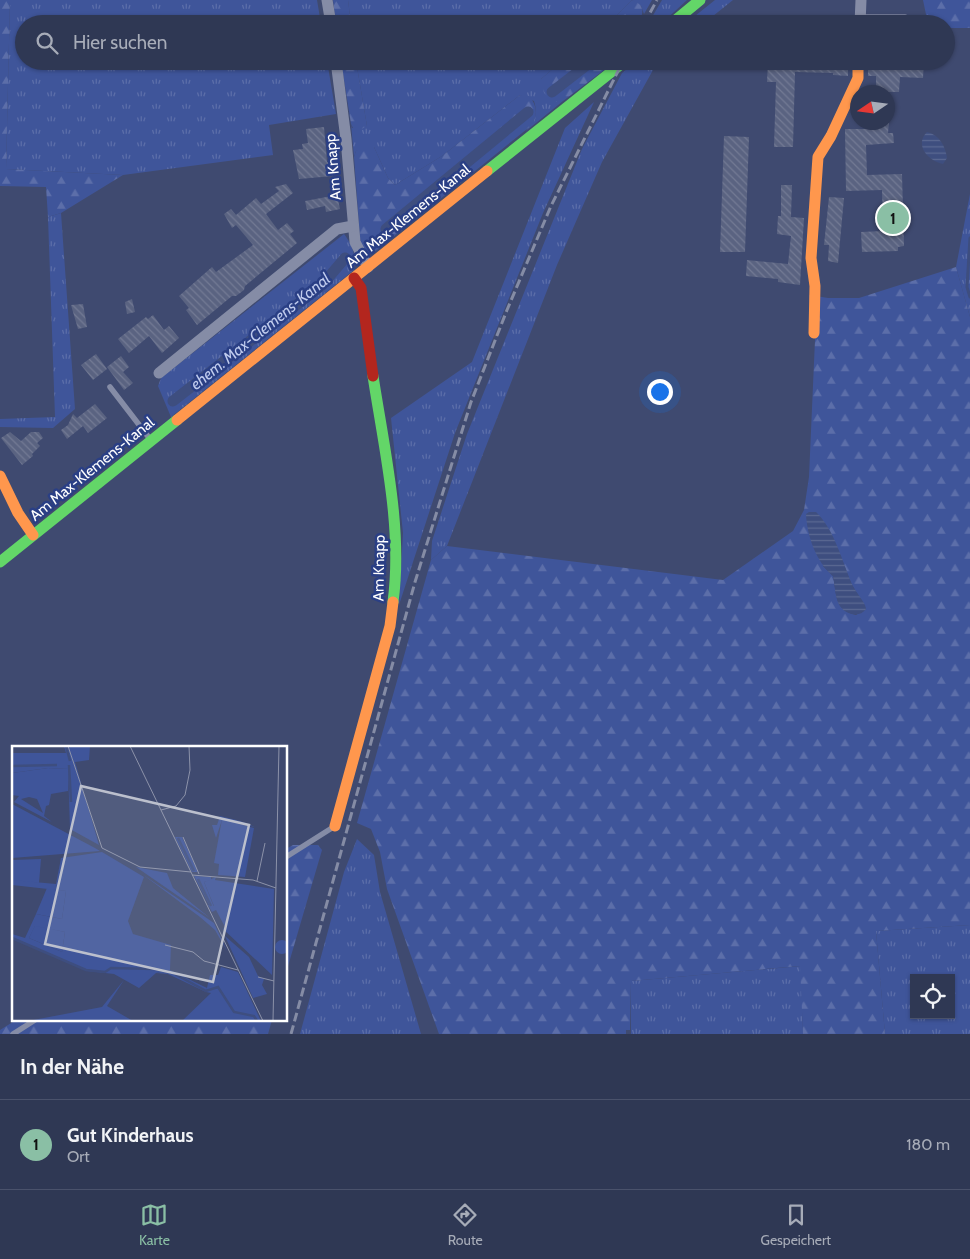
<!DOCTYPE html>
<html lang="de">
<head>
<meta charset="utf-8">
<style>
  :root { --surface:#2f3854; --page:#373f5a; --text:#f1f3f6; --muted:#a7acb8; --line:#4a526b; --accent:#8abfa5 }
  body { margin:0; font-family:Cabin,sans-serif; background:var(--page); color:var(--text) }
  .controls { position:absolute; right:15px; bottom:15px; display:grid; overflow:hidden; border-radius:0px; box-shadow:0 1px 4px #0004 }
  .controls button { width:45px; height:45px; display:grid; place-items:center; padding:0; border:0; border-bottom:1px solid var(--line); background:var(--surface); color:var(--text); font:25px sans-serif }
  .compass { position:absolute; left:850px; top:85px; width:45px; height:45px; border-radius:50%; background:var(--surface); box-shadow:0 1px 4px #0004; rotate:257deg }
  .you { position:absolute; left:659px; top:391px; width:18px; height:18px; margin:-12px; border:4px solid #fff; border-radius:50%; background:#1a73e8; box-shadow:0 0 0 8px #1a73e833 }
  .badge { display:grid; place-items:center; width:32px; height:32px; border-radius:50%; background:var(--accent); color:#111; font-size:16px; font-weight:700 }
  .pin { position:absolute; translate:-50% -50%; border:2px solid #fff; box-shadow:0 1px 5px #0006 }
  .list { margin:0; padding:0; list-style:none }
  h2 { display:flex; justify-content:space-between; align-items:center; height:65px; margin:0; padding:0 20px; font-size:21px }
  h2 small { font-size:16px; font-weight:400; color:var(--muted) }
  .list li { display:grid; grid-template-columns:32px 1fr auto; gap:15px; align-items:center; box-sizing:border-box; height:90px; padding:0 20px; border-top:1px solid var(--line) }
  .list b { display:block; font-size:19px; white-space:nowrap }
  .list p { margin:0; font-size:16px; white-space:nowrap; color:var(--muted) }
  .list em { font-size:16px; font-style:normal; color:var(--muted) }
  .icon { flex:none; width:28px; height:28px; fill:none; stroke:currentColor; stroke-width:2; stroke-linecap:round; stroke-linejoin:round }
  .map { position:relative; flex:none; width:970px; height:1034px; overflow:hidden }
  .search { position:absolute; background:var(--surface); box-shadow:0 1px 4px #0004; left:15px; right:15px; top:15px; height:55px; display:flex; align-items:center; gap:12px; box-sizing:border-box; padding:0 18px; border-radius:28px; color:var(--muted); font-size:19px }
  .sheet { height:155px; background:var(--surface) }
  nav { display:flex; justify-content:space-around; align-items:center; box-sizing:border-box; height:70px; border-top:1px solid var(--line); background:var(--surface); font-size:14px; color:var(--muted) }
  nav a { display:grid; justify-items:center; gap:2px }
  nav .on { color:var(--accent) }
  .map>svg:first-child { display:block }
  .grass { fill:url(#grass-tufts); fill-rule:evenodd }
  .forest { fill:url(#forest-firs); fill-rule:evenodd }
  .water { fill:url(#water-rules) }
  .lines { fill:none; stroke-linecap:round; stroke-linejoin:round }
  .stream { stroke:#3e4e7f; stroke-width:3 }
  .canal { stroke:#3e4e7f; stroke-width:11 }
  .building { fill:url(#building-back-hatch) }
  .lane { stroke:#858ca6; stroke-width:5.5 }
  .street { stroke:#858ca6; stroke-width:11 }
  .fast { stroke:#63d668; stroke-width:11 }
  .slow { stroke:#ff974d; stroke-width:11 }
  .jam { stroke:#b3261e; stroke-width:11 }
  .rail { stroke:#858ca5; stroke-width:3; stroke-dasharray:9 4; stroke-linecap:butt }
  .labels { text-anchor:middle; stroke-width:5; stroke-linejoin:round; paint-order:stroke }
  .street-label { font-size:15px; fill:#fff; stroke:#2a3f85 }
  .water-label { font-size:16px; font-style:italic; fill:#c0ccee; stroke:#2a3f85 }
  .inset-river { fill:none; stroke:#3e4e7f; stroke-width:2.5 }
  .inset-road { fill:none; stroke:#8c92a9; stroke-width:1 }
  .view { fill:#bcc0cd; fill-opacity:0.15; stroke:#bcc0cd; stroke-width:2.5 }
  .inset-edge { fill:none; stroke:#fff; stroke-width:2.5 }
</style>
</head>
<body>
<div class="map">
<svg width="970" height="1034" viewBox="0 0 970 1034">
  <defs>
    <pattern id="grass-tufts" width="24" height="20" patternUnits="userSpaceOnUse" patternTransform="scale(1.25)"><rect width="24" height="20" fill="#3f559a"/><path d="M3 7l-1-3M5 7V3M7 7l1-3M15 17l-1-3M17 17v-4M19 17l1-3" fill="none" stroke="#5c6ea9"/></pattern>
    <pattern id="forest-firs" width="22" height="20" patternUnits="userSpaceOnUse" patternTransform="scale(1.25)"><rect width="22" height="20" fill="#3f559a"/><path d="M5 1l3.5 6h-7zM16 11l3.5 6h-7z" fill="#5c6ea9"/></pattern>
    <pattern id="water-rules" width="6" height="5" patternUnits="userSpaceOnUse" patternTransform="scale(1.25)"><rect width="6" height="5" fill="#3e4e7f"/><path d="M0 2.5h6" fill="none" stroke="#5b6992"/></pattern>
    <pattern id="building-back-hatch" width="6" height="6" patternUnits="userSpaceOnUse" patternTransform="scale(1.25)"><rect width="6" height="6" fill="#5a6381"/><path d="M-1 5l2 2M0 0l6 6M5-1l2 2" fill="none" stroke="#737a94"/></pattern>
  </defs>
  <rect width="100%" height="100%" fill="#3f4a70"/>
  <g class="grass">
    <path d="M 10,0 L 317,0 L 321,24 L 24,24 L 24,61 L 327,61 L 336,114 L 269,125 L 273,155 L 123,175 L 6,169 Z"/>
    <path d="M 348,0 L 652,0 L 644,14 L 641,6 L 632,0 L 608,24 L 351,24 Z"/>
    <path d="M 662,0 L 687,0 L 661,24 L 648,24 Z"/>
    <path d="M 715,0 L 733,0 L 703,24 L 685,24 Z"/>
    <path d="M 356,61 L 562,61 L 541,79 L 563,101 L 526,131 C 535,121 538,114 534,101 L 520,95 L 442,156 L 395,185 L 388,178 L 374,147 L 356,151 L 354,157 L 351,124 L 352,128 L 367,126 Z"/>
    <path d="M 637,61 L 658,61 L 602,162 L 557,265 L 447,546 L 431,560 L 432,541 L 467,434 L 582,149 L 622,73 Z"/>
    <path d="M 594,102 L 543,213 L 455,433 L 399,605 L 403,533 L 391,418 L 472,362 L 565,128 Z"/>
    <path d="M 970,194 L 970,317 L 956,267 Z"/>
    <path d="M 61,213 L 75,409 L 53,428 L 0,427 L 0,419 L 55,417 L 48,217 Z"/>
    <path d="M 344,234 C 353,246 356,255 354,270 L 171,417 L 158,386 L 161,378 Z"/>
    <path d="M 357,839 L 374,855 L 380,892 L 421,1034 L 300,1034 L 344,872 Z"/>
    <path d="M 970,925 L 970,1034 L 885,1034 L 876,931 ZM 914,978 L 951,978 L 951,1015 L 914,1015 Z"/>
    <path d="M 801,966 L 803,1034 L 631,1034 L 631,981 Z"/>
  </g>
  <g class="forest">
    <path d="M 0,0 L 10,0 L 6,169 L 123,175 L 61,213 L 48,217 L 46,187 L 0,186 Z"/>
    <path d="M 333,0 L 348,0 L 351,24 L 336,24 Z"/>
    <path d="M 632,0 C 645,5 644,13 638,24 L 608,24 Z"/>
    <path d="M 923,0 L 970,0 L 970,28 L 946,28 L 946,24 L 928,24 Z"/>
    <path d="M 341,61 L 356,61 L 367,126 L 358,131 L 354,130 L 351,124 Z"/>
    <path d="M 562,61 L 616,61 L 563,101 L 555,102 L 544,93 L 541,79 Z"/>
    <path d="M 520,95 L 529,96 C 537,105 538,114 532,125 L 372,254 L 367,254 L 361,246 L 360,238 L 354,157 L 356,151 L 366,145 L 374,147 L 388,178 L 395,185 L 442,156 Z"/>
    <path d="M 956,267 L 970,317 L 970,925 L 876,931 L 885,1034 L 803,1034 L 800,966 L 631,981 L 630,1030 L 626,1030 L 626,1034 L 439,1034 L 387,889 L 380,852 L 371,829 L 357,823 L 431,560 L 447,546 L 723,580 L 793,531 L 804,510 L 809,477 L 815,340 L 809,295 L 828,298 L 859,298 ZM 829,534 L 837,547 L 851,583 L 866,609 L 856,615 C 834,610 837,595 833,576 L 823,566 Z"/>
    <path d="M 293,845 L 318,845 L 322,850 L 286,973 L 286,849 Z"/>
    <path d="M 16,1020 L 272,1020 L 268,1034 L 0,1034 L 0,1030 Z"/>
  </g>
  <g class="water">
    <path d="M 927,132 C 940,135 945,146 947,158 L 943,164 C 928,161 914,145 927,132 Z"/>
    <path d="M 809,512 L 816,512 C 834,529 842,560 851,582 C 854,590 861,597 865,605 L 866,609 C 862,614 858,615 852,614 C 834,610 836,590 833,576 C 816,562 807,536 806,514 Z"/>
  </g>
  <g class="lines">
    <path class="stream" d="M 970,238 L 967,287 L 970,297"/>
    <g class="canal">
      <path d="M 552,92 L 592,61"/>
      <path d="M 386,229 L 528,112"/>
      <path d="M 173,401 L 322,285 L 345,258"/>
    </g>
  </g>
  <g class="building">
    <path d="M 768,61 L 848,61 L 848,76 L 833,75 L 833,73 L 795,72 L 793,147 L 774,147 L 776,82 L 767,82 Z"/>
    <path d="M 868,61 L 924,61 L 923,78 L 900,77 L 899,92 L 876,92 L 876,76 L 868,76 Z"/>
    <path d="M 877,122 L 889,122 L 888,133 L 893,133 L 894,143 L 866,145 L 867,175 L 902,174 L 904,246 L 898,247 L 898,251 L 862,252 L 861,232 L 883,231 L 882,190 L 846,191 L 845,131 L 845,129 L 877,129 Z"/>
    <path d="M 324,127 L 327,162 L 331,162 L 333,176 L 299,179 L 293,150 L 303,149 L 302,144 L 308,143 L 306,129 Z"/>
    <path d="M 724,136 L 749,137 L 745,252 L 720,252 Z"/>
    <path d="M 286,184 L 293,193 L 266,214 L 278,230 L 287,223 L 294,231 L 290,234 L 297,243 L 245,286 L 244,290 L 236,296 L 232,296 L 197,325 L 186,310 L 189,308 L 179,296 L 212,267 L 216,272 L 253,245 L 236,225 L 232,228 L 224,214 L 231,209 L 236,215 L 256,198 L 261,204 L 279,191 L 275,187 Z"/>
    <path d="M 781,185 L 792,185 L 791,217 L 804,218 L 800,285 L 778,282 L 778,279 L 746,276 L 747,260 L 788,264 L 791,236 L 777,234 L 778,216 L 781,216 Z"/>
    <path d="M 337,195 L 340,209 L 326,212 L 325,206 L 307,210 L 305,201 Z"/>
    <path d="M 829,197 L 844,198 L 838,263 L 828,261 L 829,245 L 824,245 Z"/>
    <path d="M 132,299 L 135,312 L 127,314 L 125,302 Z"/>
    <path d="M 83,304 L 87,327 L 78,329 L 71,305 Z"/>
    <path d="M 153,315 L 164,330 L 169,326 L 179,338 L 162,353 L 149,336 L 129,353 L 118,339 L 146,317 L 148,319 Z"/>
    <path d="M 96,354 L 107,369 L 93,380 L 81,365 Z"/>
    <path d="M 121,356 L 129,367 L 123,372 L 133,383 L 124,390 L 107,367 Z"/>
    <path d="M 95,404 L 107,418 L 88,433 L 83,426 L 67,439 L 61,430 L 68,425 L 73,414 L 77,418 Z"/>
    <path d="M 10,432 L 21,441 L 31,432 L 39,432 L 43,438 L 37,443 L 40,446 L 32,454 L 33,456 L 22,465 L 1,438 Z"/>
  </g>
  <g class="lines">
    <g class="lane">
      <path d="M 860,17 L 905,17"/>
      <path d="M 110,387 L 150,439"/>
      <path d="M 286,857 L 335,826"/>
      <path d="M 13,1034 L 35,1020"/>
    </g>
    <g class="street">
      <path d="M 327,0 L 331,24"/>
      <path d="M 860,24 L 861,0"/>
      <path d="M 336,61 L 346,139 L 355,242 L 368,267"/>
      <path d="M 159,373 L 337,229 L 353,226"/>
    </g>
    <g class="fast">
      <path d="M 671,24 L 700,0"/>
      <path d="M 487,171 L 625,61"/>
      <path d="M 373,376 C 384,448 403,529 393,602"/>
      <path d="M 0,562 L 177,420"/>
    </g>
    <g class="slow">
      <path d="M 814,333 L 815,286 L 811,258 L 818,157 L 831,136 L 858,78 L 858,61"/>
      <path d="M 177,420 L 487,171"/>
      <path d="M 0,476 L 18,513 L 33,535"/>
      <path d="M 335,826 L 390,626 L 393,602"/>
    </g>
    <path class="jam" d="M 354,278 L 361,288 L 373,376"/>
    <g class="rail">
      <path d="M 644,24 L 657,0"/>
      <path d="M 291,1034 L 415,582 L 471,402 L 507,310 L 551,206 L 623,61"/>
    </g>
  </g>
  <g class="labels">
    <g class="street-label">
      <text transform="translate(333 167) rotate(-95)" y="5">Am Knapp</text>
      <text transform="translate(408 216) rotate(-39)" y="5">Am Max-Klemens-Kanal</text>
      <text transform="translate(92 469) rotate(-39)" y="5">Am Max-Klemens-Kanal</text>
      <text transform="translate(379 568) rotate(-89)" y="5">Am Knapp</text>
    </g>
    <g class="water-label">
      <text transform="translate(260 331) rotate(-39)" y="6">ehem. Max-Clemens-Kanal</text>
    </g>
  </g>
  <g transform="translate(12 746)">
    <rect width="275" height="275" fill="#3f4a70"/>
    <path d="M 36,22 L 56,23 L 56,45 L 39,48 L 37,59 L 34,60 L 32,70 L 40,76 L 2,56 L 7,50 L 0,49 L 0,27 ZM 17,51 L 25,53 L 31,67 L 9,53 ZM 0,58 L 83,102 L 88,105 L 0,112 ZM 210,73 L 242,82 L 233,131 L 206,129 L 207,118 L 202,117 ZM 163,91 L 170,91 L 186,126 L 180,126 ZM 29,113 L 27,137 L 0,135 L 0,114 ZM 124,121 L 155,127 L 161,142 L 198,172 ZM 130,128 L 202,177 L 215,205 L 203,184 L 188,171 ZM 204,131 L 203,134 L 262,143 L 260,229 L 211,183 L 213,181 L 204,164 L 200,166 L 196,159 L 202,160 L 192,136 ZM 35,142 L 54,145 L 50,173 L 24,168 ZM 23,179 L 53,186 L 50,206 L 17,192 ZM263 201a7 7 0 1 1 14 0a7 7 0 1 1-14 0ZM 158,224 L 195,242 L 194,246 L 156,228 L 144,227 Z" fill="#3f559a" fill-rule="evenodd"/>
    <path d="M 52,0 L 78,0 L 77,14 L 63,16 L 87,99 L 58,83 L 56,23 L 36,22 L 0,27 L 0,7 L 54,7 ZM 208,70 L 228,75 L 243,81 L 210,74 L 204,92 L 200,79 L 205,79 ZM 90,106 L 132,131 L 116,175 L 121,188 L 159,199 L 158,224 L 144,227 L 127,242 L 102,228 L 75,225 L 0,192 L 0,188 L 13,192 L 24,168 L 50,173 L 54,145 L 0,139 L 0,134 L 44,138 L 49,112 ZM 23,180 L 53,186 L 50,206 L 17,192 ZM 182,130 L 199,131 L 199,134 L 192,136 L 202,161 L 198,161 ZM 213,190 L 237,211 L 246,230 L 252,233 L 250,239 L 255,248 L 241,252 ZM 209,221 L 226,226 L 249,275 L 170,275 L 199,247 L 194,246 L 198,229 L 206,229 ZM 112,234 L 95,260 L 121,275 L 16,275 L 90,261 Z" fill="#3f559a" fill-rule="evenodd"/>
    <path class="inset-river" d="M 54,0 L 58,15M 57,19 L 59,56M 0,20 L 45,19M 166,92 L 182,125M 186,133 L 199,160M 0,192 L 74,224 L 93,226 L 99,222 L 143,223 L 161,227 L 194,245 L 206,241 L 222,266 L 242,270 L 245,275"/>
    <path class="inset-road" d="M 56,0 L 90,102 L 128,121 L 179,126M 118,0 L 251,275M 149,64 L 164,60 L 173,49 L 178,24 L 177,0M 171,91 L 187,128M 180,129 L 241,134 L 264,142M 245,135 L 253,97M 153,199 L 181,206 L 192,215 L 226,224M 246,231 L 262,235M 261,275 L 267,0"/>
    <path class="view" d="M 69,40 L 237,79 L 201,236 L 33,198 Z"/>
    <rect width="275" height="275" class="inset-edge"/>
  </g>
</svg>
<div class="controls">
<button><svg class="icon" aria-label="locate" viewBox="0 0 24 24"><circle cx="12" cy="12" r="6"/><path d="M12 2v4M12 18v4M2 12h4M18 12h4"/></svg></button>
</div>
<svg class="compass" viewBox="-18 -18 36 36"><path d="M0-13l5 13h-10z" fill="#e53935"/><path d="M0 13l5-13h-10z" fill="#a7acb8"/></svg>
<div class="you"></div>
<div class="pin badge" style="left:893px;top:218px">1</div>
<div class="search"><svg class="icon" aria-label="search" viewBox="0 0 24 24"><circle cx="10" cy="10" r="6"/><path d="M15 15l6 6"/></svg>Hier suchen</div>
</div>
<section class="sheet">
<h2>In der Nähe<small></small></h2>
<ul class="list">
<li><span class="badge">1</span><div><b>Gut Kinderhaus</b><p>Ort</p></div><em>180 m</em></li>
</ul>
</section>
<nav>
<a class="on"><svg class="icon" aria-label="map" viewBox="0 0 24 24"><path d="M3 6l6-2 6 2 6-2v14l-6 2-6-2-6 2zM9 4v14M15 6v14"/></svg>Karte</a>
<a><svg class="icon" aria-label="directions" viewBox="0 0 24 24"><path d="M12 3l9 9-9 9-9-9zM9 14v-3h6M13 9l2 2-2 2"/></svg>Route</a>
<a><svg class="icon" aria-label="saved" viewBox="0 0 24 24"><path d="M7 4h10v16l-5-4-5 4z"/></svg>Gespeichert</a>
</nav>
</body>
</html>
